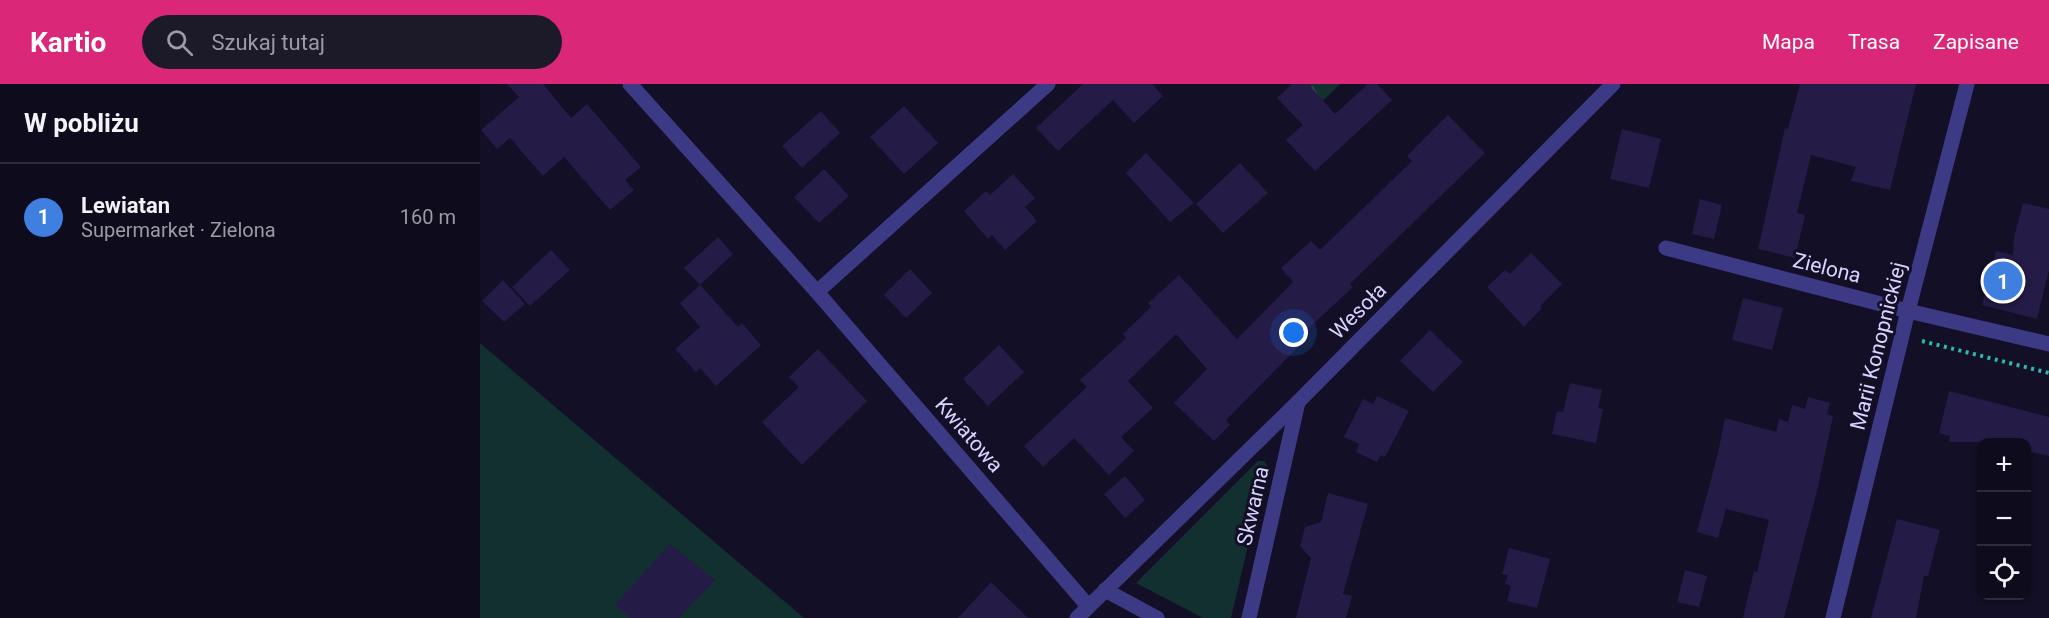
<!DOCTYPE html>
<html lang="pl">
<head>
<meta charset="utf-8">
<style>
  :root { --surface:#0e0b1c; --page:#1c1929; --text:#f1f3f6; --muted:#9b9ba3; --line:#2e2b3b; --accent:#db2777 }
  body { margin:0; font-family:Roboto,sans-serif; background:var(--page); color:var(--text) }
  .controls { position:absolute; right:18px; bottom:18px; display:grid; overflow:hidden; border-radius:12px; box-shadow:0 2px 4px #0004 }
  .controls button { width:54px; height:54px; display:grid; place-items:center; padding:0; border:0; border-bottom:2px solid var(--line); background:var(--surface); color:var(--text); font:30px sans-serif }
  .you { position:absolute; left:814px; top:249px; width:21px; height:21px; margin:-15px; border:4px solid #fff; border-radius:50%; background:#1a73e8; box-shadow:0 0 0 9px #1a73e833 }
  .badge { display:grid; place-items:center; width:39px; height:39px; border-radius:50%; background:var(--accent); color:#fff; font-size:20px; font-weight:700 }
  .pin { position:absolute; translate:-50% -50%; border:3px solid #fff; box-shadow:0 2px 6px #0006 }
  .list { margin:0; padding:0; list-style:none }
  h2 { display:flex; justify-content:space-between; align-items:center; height:78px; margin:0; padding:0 24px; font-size:26px }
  h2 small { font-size:20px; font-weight:400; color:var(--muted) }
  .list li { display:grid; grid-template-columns:39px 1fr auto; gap:18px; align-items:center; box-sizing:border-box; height:108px; padding:0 24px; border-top:2px solid var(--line) }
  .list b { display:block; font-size:22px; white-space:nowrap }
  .list p { margin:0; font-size:20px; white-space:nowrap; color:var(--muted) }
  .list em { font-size:20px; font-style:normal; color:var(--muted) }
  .icon { flex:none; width:33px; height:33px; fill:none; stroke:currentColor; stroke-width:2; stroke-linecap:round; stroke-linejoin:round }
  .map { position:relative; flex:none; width:1569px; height:534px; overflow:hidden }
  header { display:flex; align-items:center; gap:36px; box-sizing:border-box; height:84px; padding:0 30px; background:var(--accent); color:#fff }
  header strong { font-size:28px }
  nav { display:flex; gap:33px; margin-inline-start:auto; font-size:21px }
  .search { width:420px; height:54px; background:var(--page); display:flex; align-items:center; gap:15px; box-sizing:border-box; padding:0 21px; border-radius:33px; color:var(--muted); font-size:22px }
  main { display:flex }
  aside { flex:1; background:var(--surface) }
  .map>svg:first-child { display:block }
  .grass { fill:#12302f }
  .forest { fill:url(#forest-firs) }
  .building { fill:#241b47 }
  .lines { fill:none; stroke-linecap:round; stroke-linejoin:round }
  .path { stroke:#2fb8b0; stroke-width:4; stroke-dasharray:3 4.5; stroke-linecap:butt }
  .street { stroke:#3d3a85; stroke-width:15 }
  .labels { text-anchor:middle; stroke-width:6; stroke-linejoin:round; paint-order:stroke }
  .street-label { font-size:21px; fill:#d9d4ff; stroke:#130f26 }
</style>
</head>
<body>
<header>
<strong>Kartio</strong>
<div class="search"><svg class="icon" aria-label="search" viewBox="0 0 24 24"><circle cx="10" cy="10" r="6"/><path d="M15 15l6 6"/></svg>Szukaj tutaj</div>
<nav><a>Mapa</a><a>Trasa</a><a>Zapisane</a></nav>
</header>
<main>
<aside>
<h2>W pobliżu<small></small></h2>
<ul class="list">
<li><span class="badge" style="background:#3f7fe0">1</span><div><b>Lewiatan</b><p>Supermarket · Zielona</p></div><em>160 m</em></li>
</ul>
</aside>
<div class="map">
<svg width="1569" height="534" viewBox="0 0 1569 534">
  <defs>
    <pattern id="forest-firs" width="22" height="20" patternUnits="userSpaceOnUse" patternTransform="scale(1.5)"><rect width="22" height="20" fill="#12302f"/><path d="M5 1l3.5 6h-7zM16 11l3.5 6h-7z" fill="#344d4e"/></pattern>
  </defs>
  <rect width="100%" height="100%" fill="#130f26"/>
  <g class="grass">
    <path d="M 0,259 L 324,534 L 0,534 Z"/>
    <path d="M 778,377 L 784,377 L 787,381 L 751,534 L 723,534 L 656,499 Z"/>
  </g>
  <path class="forest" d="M 828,0 L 860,0 L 843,17 Z"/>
  <g class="building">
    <path d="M 27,0 L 63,0 L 91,34 L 107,20 L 161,83 L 145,96 L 154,106 L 130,126 L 84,73 L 63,92 L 30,54 L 17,65 L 1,46 L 39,13 Z"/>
    <path d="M 603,0 L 672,0 L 683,12 L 654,39 L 633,16 L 578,67 L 556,44 Z"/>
    <path d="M 812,0 L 828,0 L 855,30 L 888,0 L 897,0 L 912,16 L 835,87 L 806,56 L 823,41 L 797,14 Z"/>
    <path d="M 1320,0 L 1436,0 L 1410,106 L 1371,97 L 1376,83 L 1331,71 L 1317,129 L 1325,131 L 1315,174 L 1278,165 L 1305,44 L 1308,45 Z"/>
    <path d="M 424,22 L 458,59 L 424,90 L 390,53 Z"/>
    <path d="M 341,27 L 360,49 L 322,84 L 302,62 Z"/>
    <path d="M 968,31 L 1005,69 L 870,200 L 873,203 L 817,255 L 822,259 L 746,336 L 750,341 L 734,357 L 694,319 L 727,285 L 696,250 L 648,297 L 673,324 L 641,353 L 654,367 L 629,391 L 594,354 L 563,383 L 544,362 L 607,303 L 600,296 L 646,254 L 643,250 L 671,223 L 668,219 L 699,191 L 757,255 L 813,198 L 801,184 L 831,157 L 840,166 L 932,77 L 927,72 Z"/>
    <path d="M 1142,45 L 1181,55 L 1169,104 L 1130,95 Z"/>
    <path d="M 666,69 L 714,119 L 690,138 L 646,89 Z"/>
    <path d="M 760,79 L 788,109 L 743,149 L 716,120 Z"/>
    <path d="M 344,85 L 369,112 L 339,139 L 314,113 Z"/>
    <path d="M 533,90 L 555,114 L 545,123 L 557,137 L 525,166 L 512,151 L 508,155 L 484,127 L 506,107 L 510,111 Z"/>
    <path d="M 1220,115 L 1242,121 L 1234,155 L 1212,150 Z"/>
    <path d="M 1543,119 L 1569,125 L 1569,186 L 1557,235 L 1502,221 L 1516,167 L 1533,171 L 1534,153 Z"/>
    <path d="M 238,153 L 253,170 L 220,201 L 258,243 L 262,239 L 281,261 L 236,302 L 220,284 L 216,288 L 195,265 L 220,243 L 200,219 L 220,201 L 204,184 Z"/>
    <path d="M 71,166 L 90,186 L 50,222 L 32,203 Z"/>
    <path d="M 1051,169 L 1082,200 L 1060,222 L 1062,224 L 1044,243 L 1007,203 L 1025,186 L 1030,190 Z"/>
    <path d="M 430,185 L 452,209 L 426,234 L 404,211 Z"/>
    <path d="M 23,196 L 45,220 L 24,238 L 2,217 Z"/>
    <path d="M 1263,214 L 1303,224 L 1292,266 L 1252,256 Z"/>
    <path d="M 950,246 L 983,278 L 953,308 L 920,277 Z"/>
    <path d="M 519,261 L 544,288 L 508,322 L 483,295 Z"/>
    <path d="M 338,265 L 387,317 L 322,381 L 282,338 L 319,303 L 309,293 Z"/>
    <path d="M 1090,299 L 1122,306 L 1118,324 L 1123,325 L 1116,359 L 1072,350 L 1077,327 L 1083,328 Z"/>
    <path d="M 1469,307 L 1569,333 L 1569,372 L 1546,367 L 1546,358 L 1469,358 L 1470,352 L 1459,349 Z"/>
    <path d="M 897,312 L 929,327 L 905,373 L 901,371 L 897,378 L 876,368 L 879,360 L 864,353 L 883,315 L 893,320 Z"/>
    <path d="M 1328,313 L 1350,319 L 1347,330 L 1353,332 L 1338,403 L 1304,534 L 1263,534 L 1274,487 L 1277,488 L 1289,436 L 1246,425 L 1238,454 L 1217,448 L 1238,369 L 1245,334 L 1296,348 L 1299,335 L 1308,338 L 1312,321 L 1325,325 Z"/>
    <path d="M 645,392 L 665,416 L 645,434 L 624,410 Z"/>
    <path d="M 848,409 L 888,420 L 863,510 L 872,512 L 866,534 L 816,534 L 831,474 L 820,462 L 825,443 L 841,438 Z"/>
    <path d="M 1417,435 L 1460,446 L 1448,492 L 1444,492 L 1436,534 L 1391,534 Z"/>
    <path d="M 190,460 L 235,496 L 199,534 L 151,534 L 135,521 Z"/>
    <path d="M 1029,464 L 1070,475 L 1057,524 L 1027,517 L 1031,502 L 1025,500 L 1028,491 L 1022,490 Z"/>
    <path d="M 1205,486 L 1227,492 L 1219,523 L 1197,518 Z"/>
    <path d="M 511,498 L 548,534 L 478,534 Z"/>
  </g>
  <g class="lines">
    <path class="path" d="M 1442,257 L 1569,289"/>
    <g class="street">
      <path d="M 150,0 L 337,208 L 608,522"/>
      <path d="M 1186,164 L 1428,227 L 1569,260"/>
      <path d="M 337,208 L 568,0"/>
      <path d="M 625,506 L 677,534"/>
      <path d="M 597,534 L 818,318 L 1133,0"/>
      <path d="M 769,534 L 818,318"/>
      <path d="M 1353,534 L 1428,227 L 1487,0"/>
    </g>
  </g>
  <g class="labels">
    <g class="street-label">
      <text transform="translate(1347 184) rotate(14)" y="7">Zielona</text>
      <text transform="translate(878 227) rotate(-45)" y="7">Wesoła</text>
      <text transform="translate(1398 262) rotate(-76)" y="7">Marii Konopnickiej</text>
      <text transform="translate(489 351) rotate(49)" y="7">Kwiatowa</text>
      <text transform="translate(773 422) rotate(-77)" y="7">Skwarna</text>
    </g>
  </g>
</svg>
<div class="controls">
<button>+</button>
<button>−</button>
<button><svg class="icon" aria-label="locate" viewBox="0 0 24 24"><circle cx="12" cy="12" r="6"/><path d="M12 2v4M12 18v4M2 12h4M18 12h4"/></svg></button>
</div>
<div class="you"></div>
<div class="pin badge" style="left:1523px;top:197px;background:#3f7fe0">1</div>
</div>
</main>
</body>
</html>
